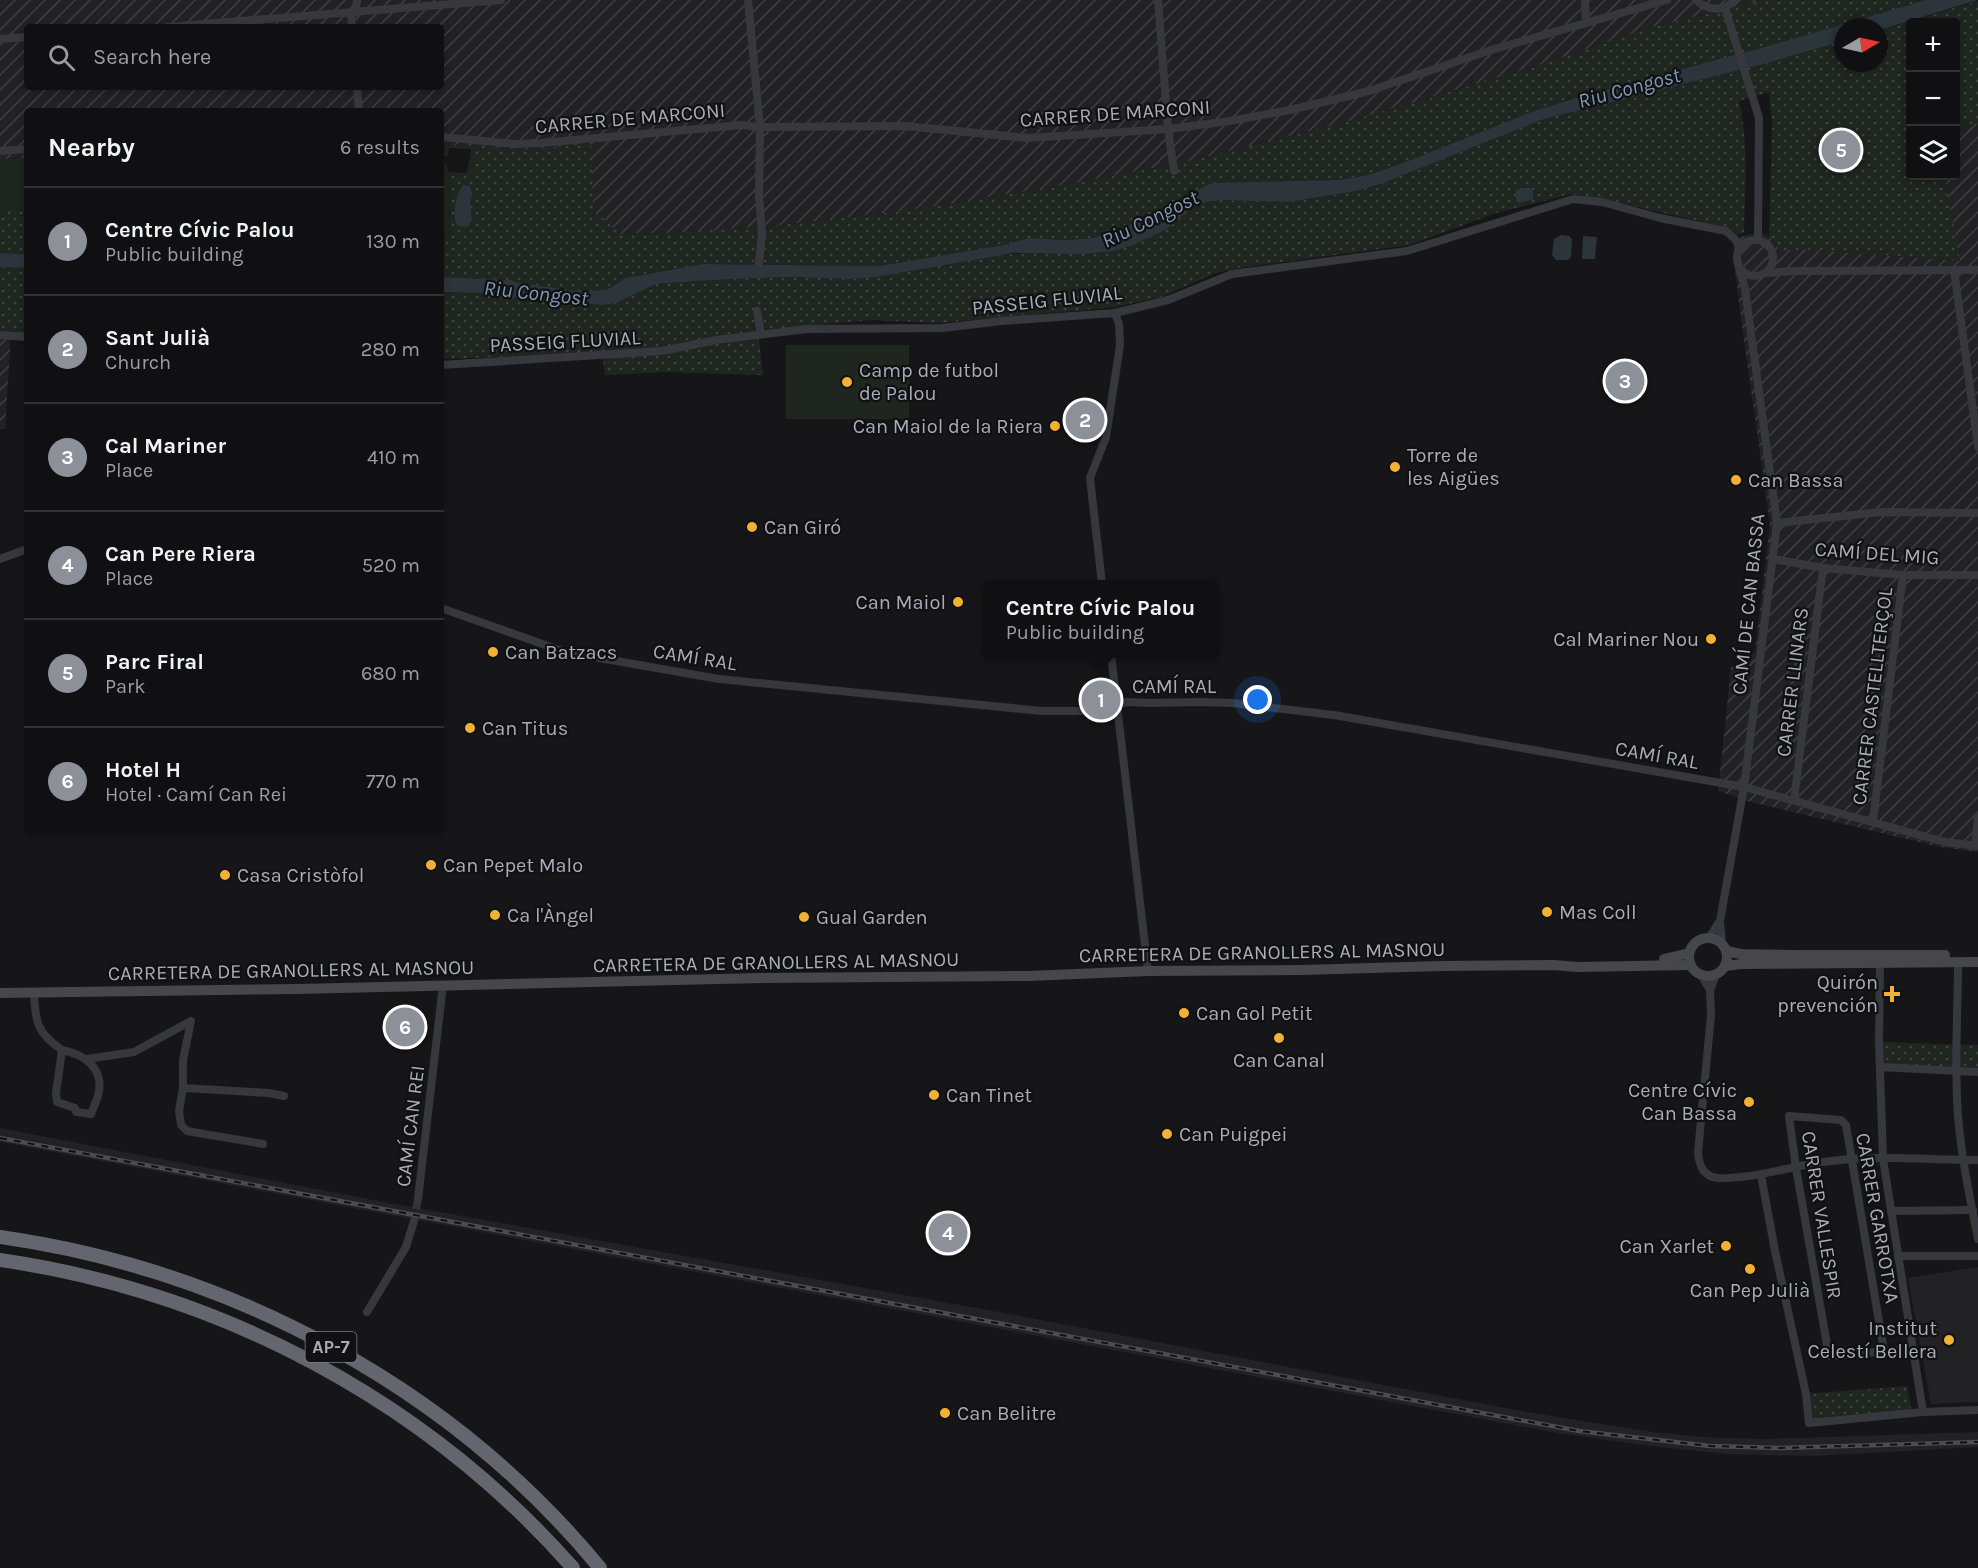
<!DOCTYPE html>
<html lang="en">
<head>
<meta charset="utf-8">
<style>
  :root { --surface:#101012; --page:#1e1e20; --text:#f1f3f6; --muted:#9c9d9f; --line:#303032; --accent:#8c9099 }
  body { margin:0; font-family:Karla,sans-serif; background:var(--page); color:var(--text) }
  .controls { position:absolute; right:18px; top:18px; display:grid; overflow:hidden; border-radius:6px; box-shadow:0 3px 9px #0003 }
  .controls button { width:54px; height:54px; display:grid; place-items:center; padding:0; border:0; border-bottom:2px solid var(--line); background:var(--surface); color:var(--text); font:30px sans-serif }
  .compass { position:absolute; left:1834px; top:18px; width:54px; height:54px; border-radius:50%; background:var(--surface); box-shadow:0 3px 9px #0003; rotate:81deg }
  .you { position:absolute; left:1258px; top:700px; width:21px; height:21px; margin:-15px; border:4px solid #fff; border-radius:50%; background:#1a73e8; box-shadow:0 0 0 9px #1a73e833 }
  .badge { display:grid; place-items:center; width:39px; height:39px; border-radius:50%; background:var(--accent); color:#fff; font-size:20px; font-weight:700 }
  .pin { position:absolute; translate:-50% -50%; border:3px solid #fff; box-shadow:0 2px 6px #0006 }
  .popup { position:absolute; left:982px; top:580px; width:237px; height:78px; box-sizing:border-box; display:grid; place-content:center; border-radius:6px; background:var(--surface); filter:drop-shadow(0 2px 4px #0005); font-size:20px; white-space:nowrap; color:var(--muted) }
  .popup b { font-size:22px; color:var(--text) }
  .popup::after { content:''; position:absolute; left:50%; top:100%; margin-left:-12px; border:12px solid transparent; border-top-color:var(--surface) }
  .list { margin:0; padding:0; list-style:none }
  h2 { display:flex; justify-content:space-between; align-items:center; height:78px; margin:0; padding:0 24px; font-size:26px }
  h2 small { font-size:20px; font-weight:400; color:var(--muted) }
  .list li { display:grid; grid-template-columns:39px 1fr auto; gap:18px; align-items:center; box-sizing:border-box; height:108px; padding:0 24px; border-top:2px solid var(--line) }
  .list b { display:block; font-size:22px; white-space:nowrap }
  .list p { margin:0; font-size:20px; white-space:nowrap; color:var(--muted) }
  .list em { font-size:20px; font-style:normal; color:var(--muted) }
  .icon { flex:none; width:33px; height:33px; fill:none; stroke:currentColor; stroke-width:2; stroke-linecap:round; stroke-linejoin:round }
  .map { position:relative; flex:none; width:1978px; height:1568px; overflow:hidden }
  .search { position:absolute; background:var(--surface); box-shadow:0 3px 9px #0003; left:24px; top:24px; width:420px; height:66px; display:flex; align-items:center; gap:15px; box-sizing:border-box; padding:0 21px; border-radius:6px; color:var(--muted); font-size:22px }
  .panel { position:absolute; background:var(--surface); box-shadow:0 3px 9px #0003; left:24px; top:108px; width:420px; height:726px; border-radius:6px }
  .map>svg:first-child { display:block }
  .built { fill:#222225 }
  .industrial { fill:url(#industrial-furrows); fill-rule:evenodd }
  .grass { fill:url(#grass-dots) }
  .garden { fill:#1e261f }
  .water { fill:#2c353c }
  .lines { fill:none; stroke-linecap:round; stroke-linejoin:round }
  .minor-tunnel { stroke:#333438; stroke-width:8; stroke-dasharray:8 4; stroke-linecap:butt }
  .minor { stroke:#37383d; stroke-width:8 }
  .secondary { stroke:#45474d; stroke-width:10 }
  .motorway { stroke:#63666e; stroke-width:14 }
  .rail-casing { stroke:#4a4c52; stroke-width:4.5 }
  .rail { stroke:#111113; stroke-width:2; stroke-dasharray:7; stroke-linecap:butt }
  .poi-dot { fill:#f2b134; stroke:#111113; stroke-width:2 }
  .labels { text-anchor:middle; stroke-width:4.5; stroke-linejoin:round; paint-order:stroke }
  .shield { fill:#111113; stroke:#7b7e86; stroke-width:1.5 }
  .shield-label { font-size:18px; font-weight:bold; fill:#a8adb8 }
  .street-label { font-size:20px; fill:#a8adb8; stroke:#111113 }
  .poi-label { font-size:20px; fill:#a8adb8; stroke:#111113; text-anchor:start }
  .water-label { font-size:21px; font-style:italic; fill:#7f9bb3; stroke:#111113 }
</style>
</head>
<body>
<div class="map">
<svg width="1978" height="1568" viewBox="0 0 1978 1568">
  <defs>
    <pattern id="industrial-furrows" width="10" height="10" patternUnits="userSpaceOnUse" patternTransform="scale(1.5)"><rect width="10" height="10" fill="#222225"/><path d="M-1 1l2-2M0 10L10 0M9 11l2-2" fill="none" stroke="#3f3f43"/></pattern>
    <pattern id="grass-dots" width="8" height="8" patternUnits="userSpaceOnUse" patternTransform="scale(1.5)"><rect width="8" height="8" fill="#1e261f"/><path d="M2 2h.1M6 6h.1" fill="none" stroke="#3c433d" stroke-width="1.8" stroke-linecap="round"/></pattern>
  </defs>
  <rect width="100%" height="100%" fill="#161618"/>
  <g class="built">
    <path d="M 0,1128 L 389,1203 L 977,1308 L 1527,1412 L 1653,1432 L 1703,1437 L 1761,1439 L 1978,1432 L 1978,1447 L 1816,1456 L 1726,1454 L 1651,1446 L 1557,1433 L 0,1142 Z"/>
    <path d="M 1978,1267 L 1978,1402 L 1931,1404 L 1908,1278 Z"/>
  </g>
  <g class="industrial">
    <path d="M 0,0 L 1764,0 L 1651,27 L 1546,63 L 1350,121 L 1194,160 L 1082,182 L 925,208 L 772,226 L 671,233 L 550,235 L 449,175 L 471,176 L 475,147 L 441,145 L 441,111 L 27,111 L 27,158 L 0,159 ZM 27,27 L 441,27 L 441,87 L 27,87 Z"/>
    <path d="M 1978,123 L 1978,852 L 1940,847 L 1751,802 L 1718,791 L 1731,668 L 1755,652 L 1770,524 L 1742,326 L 1733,254 L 1734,245 L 1740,237 L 1759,232 L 1769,237 L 1775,242 L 1780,250 L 1816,250 L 1959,261 L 1944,176 L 1956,176 L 1956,129 Z"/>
    <path d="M 0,332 L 11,333 L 5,429 L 0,429 Z"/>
  </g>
  <g class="grass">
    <path d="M 1764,0 L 1926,0 L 1768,46 L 1615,87 L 1536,110 L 1408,161 L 1369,175 L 1337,180 L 1212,183 L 1198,190 L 1164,211 L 1094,238 L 1066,240 L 1029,238 L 1004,245 L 879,266 L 703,264 L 627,278 L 608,289 L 585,292 L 519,283 L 511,280 L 441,277 L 441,233 L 450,234 L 449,175 L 471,176 L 475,146 L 521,150 L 591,144 L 593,209 L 620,234 L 671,233 L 772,226 L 925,208 L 1082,182 L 1194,160 L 1350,121 L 1546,63 L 1651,27 Z"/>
    <path d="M 1978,1 L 1978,123 L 1956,129 L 1956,22 L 1910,22 L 1910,176 L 1944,176 L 1960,261 L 1816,250 L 1780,250 L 1775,242 L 1769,237 L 1772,124 L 1769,92 L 1739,101 C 1749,145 1745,189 1744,233 L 1738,235 L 1729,228 L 1607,200 L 1571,194 L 1493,214 L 1410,245 L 1238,268 L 1216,273 L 1161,297 L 1115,307 L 938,323 L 872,320 L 758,330 L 763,375 L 665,372 L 605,375 L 602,353 L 441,359 L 441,292 L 484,293 L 544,301 L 602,305 L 616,303 L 656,284 L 714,280 L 784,277 L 852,279 L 877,277 L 999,255 L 1126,247 L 1167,229 L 1190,209 L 1206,202 L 1221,200 L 1288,202 L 1356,191 L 1383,183 L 1544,119 L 1760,65 L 1843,41 L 1843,63 L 1879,63 L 1879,30 Z"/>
    <path d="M 0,208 L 27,210 L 27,254 L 0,253 Z"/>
    <path d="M 0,267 L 27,268 L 27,334 L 0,332 Z"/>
    <path d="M 1879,1042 L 1978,1045 L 1978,1072 L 1880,1067 Z"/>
    <path d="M 1907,1386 L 1912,1414 L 1809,1423 L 1806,1394 Z"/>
  </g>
  <g class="garden">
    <path d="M 441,145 L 475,146 L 471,176 L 449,176 L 450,234 L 441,233 L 441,162 L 447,164 L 448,172 L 467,173 L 471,149 L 449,148 L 448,156 L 442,156 Z"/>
    <path d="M 27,158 L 27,210 L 0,208 L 0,159 Z"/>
    <rect x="786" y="345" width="123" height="74"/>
  </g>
  <g class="water">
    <path d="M 1926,0 L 1978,0 L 1879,30 L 1879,27 L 1843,27 L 1843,41 L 1760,65 L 1544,119 L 1383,183 L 1356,191 L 1288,202 L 1221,200 L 1206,202 L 1190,209 L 1167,229 L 1133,245 L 1113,251 L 1083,254 L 1013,253 L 877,277 L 852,279 L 784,277 L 714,280 L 656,284 L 616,303 L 602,305 L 544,301 L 484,293 L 441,292 L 441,277 L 511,280 L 519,283 L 585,292 L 608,289 L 626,278 L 703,264 L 879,266 L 1004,245 L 1029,238 L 1066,240 L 1094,238 L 1164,211 L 1198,190 L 1212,183 L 1337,180 L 1369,175 L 1408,161 L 1536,110 L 1615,87 L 1768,46 Z"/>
    <path d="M 463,185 L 470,186 L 472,193 L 470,204 L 472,219 L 469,226 L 464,227 L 457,225 C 452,214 456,194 463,185 Z"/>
    <path d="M 1530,187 L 1533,193 L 1533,199 L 1519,203 L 1517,202 L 1515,194 L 1516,190 Z"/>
    <path d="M 1561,235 L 1569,236 L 1572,239 L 1571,257 L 1568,260 L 1556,260 L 1552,255 L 1554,239 Z"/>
    <path d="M 1583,236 L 1597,237 L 1595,259 L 1582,259 Z"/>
    <path d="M 0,253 L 27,254 L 27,268 L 0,267 Z"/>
  </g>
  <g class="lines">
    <path class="minor-tunnel" d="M 414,1221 L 418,1199"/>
    <g class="minor">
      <path d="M 748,0 L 760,127 L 759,196 L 762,233 L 759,263"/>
      <path d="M 1158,0 L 1168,129 L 1174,171"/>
      <path d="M 1585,0 L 1586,23"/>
      <path d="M 1696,0 C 1708,11 1723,12 1735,0"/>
      <path d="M 1725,8 L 1759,118 L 1758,240"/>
      <path d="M 168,27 L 501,0"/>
      <path d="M 352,27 L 351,13 L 356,6 L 357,0"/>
      <path d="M 0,39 L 27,37"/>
      <path d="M 357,87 L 359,111"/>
      <path d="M 441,137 L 515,144 L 541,143 L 742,125 L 760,127 L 906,126 L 1027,138 L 1168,129 L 1230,121 L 1290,110 L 1369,91 L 1491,50 L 1667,0"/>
      <path d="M 0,151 L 27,149"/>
      <circle cx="1755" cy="258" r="18"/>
      <path d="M 1954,270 L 1978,447"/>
      <path d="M 1765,273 L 1792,271 L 1978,270"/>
      <path d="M 757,311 L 761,334"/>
      <path d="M 0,335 L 27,337"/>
      <path d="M 441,365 L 662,351 L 716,340 L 807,329 L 942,328 L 1002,321 L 1115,313 L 1168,300 L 1232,274 L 1407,251 L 1573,199 L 1602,202 L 1660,218 L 1726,231 L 1735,239 L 1740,248"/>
      <path d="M 1777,523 L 1881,512 L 1978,513"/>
      <path d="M 0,559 L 27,549"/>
      <path d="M 1773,559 L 1823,568 L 1903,575 L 1978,575"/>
      <path d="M 1102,584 L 1090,478 L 1106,437 L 1120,345 L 1119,324 L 1115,313"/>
      <path d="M 441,608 L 565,652 L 719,679 L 1042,711 L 1101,711 L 1127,702 L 1150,703 L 1200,702 L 1232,703 L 1334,715 L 1744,787 L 1945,842 L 1978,846"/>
      <path d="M 1111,654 L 1148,971"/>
      <path d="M 1794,800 L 1823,568"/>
      <path d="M 1873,821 L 1903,575"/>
      <path d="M 1975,846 L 1978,817"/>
      <path d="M 1709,938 L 1719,922"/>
      <path d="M 1722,943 L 1720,921 L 1744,787 L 1777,523 L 1745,289 L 1738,264"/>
      <path d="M 1958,962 C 1958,1013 1954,1064 1958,1115 C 1961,1156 1970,1198 1978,1239"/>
      <path d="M 1880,964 L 1879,1042 L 1883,1159 L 1923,1412"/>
      <path d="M 1701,975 L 1710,990"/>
      <path d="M 1716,975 L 1710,990 L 1711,1015 L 1698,1152 C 1699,1165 1703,1177 1718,1178 C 1725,1179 1734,1177 1741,1177 C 1771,1174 1801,1164 1831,1161 C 1879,1155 1929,1160 1978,1160"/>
      <path d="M 34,992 C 35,1022 37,1033 62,1050 L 56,1093 L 57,1102 L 75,1108 L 76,1112 L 91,1114 C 94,1106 98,1098 99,1091 C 103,1067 83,1054 62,1050"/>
      <path d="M 87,1059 L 134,1052 L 191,1021 L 183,1060 L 183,1088 L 269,1093 L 284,1096"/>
      <path d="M 1880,1067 L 1978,1072"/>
      <path d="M 183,1088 L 179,1111 L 181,1125 L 187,1131 L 263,1144"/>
      <path d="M 1761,1175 L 1775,1251 L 1806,1394 L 1809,1423 L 1923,1412 L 1978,1410"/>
      <path d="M 418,1199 L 443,985"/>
      <path d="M 1891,1211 L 1973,1210"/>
      <path d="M 1898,1256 L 1978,1256"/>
      <path d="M 367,1312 L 406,1247 L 414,1221"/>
      <path d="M 1884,1351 L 1846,1125 L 1841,1120 L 1789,1116 L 1796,1168 L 1829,1356 L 1913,1349"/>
    </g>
    <g class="secondary">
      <circle cx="1708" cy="957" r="19"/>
      <path d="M 1727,951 L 1741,954 L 1795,955 L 1945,955"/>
      <path d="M 1664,959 L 1689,953"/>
      <path d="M 1725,966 L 1741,964 L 1978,962"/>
      <path d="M 0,993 L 298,989 L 761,978 L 1029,976 L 1148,971 L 1301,970 L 1442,966 L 1553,965 L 1578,967 L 1691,965"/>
    </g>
    <g class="motorway">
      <path d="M 0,1237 C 232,1270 451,1387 600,1568"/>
      <path d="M 0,1260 C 221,1292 425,1400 573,1568"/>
    </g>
    <defs>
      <path id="rail" d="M 0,1138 L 1579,1431 L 1710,1446 L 1780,1448 L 1978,1442"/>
    </defs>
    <use href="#rail" class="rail-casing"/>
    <use href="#rail" class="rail"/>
  </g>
  <g class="poi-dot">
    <circle cx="847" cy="382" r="6"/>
    <circle cx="1055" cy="426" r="6"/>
    <circle cx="1395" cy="467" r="6"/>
    <circle cx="1736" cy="480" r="6"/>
    <circle cx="752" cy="527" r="6"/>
    <circle cx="958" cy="602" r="6"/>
    <circle cx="1711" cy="639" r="6"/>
    <circle cx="493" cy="652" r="6"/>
    <circle cx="470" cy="728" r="6"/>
    <circle cx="431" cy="865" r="6"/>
    <circle cx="225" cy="875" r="6"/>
    <circle cx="1547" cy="912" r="6"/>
    <circle cx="495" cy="915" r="6"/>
    <circle cx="804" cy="917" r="6"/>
    <path d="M1889 985h6v6h6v6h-6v6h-6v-6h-6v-6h6z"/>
    <circle cx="1184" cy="1013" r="6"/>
    <circle cx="1279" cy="1038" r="6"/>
    <circle cx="934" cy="1095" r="6"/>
    <circle cx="1749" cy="1102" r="6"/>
    <circle cx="1167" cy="1134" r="6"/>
    <circle cx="1726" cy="1246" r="6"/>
    <circle cx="1750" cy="1269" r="6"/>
    <circle cx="1949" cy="1340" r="6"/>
    <circle cx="945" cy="1413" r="6"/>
  </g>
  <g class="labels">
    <rect class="shield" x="305.5" y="1332" width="51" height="30" rx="4.5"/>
    <g class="shield-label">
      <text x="331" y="1353">AP-7</text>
    </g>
    <g class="street-label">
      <text transform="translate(1115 113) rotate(-4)" y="7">CARRER DE MARCONI</text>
      <text transform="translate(630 118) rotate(-5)" y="7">CARRER DE MARCONI</text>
      <text transform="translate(1047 300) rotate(-6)" y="7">PASSEIG FLUVIAL</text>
      <text transform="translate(565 341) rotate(-3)" y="7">PASSEIG FLUVIAL</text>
      <text transform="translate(1877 553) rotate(4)" y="7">CAMÍ DEL MIG</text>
      <text transform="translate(1748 604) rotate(-84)" y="7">CAMÍ DE CAN BASSA</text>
      <text transform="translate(695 657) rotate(9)" y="7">CAMÍ RAL</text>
      <text transform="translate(1792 682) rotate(-83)" y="7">CARRER LLINARS</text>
      <text x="1174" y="693">CAMÍ RAL</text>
      <text transform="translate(1872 696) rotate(-83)" y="7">CARRER CASTELLTERÇOL</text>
      <text transform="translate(1657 755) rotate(10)" y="7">CAMÍ RAL</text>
      <text transform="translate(1262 952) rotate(-1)" y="7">CARRETERA DE GRANOLLERS AL MASNOU</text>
      <text transform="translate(776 962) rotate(-1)" y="7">CARRETERA DE GRANOLLERS AL MASNOU</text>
      <text transform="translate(291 970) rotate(-1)" y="7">CARRETERA DE GRANOLLERS AL MASNOU</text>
      <text transform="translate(410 1126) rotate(-83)" y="7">CAMÍ CAN REI</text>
      <text transform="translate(1822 1215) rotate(81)" y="7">CARRER VALLESPIR</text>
      <text transform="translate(1878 1218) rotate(80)" y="7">CARRER GARROTXA</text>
    </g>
    <g class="poi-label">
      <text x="859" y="377">Camp de futbol<tspan x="859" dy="23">de Palou</tspan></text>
      <text x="1043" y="433" text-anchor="end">Can Maiol de la Riera</text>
      <text x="1407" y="462">Torre de<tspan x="1407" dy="23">les Aigües</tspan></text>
      <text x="1748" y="487">Can Bassa</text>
      <text x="764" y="534">Can Giró</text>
      <text x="946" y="609" text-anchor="end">Can Maiol</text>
      <text x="1699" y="646" text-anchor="end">Cal Mariner Nou</text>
      <text x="505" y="659">Can Batzacs</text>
      <text x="482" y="735">Can Titus</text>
      <text x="443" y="872">Can Pepet Malo</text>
      <text x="237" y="882">Casa Cristòfol</text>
      <text x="1559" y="919">Mas Coll</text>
      <text x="507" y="922">Ca l'Àngel</text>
      <text x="816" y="924">Gual Garden</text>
      <text x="1878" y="989" text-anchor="end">Quirón<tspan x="1878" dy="23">prevención</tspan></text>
      <text x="1196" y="1020">Can Gol Petit</text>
      <text x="1279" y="1067" text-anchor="middle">Can Canal</text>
      <text x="1737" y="1097" text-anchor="end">Centre Cívic<tspan x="1737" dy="23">Can Bassa</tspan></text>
      <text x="946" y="1102">Can Tinet</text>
      <text x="1179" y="1141">Can Puigpei</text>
      <text x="1714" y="1253" text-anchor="end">Can Xarlet</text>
      <text x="1750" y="1297" text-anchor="middle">Can Pep Julià</text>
      <text x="1937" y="1335" text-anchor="end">Institut<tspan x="1937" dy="23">Celestí Bellera</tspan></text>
      <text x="957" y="1420">Can Belitre</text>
    </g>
    <g class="water-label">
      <text transform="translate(1629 88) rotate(-15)" y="7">Riu Congost</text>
      <text transform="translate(1150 219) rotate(-26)" y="7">Riu Congost</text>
      <text transform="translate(536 293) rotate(6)" y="7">Riu Congost</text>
    </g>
  </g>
</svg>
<div class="controls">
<button>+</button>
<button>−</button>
<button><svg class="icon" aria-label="layers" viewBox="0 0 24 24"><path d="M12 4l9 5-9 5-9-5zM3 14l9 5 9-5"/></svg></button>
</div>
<svg class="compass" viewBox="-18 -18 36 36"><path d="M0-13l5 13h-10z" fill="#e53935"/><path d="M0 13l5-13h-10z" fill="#9c9d9f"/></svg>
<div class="you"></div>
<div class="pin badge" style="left:1101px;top:700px">1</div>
<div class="popup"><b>Centre Cívic Palou</b>Public building</div>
<div class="pin badge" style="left:1085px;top:420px">2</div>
<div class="pin badge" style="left:1625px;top:381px">3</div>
<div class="pin badge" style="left:948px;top:1233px">4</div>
<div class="pin badge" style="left:1841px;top:150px">5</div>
<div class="pin badge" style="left:405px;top:1027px">6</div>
<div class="search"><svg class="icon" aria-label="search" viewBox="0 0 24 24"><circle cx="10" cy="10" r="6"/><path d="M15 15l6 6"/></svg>Search here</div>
<section class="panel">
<h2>Nearby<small>6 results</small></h2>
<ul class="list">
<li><span class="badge">1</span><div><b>Centre Cívic Palou</b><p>Public building</p></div><em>130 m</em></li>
<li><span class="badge">2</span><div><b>Sant Julià</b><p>Church</p></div><em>280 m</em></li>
<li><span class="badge">3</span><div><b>Cal Mariner</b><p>Place</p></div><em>410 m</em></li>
<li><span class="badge">4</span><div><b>Can Pere Riera</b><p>Place</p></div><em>520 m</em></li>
<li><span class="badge">5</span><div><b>Parc Firal</b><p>Park</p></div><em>680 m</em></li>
<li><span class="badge">6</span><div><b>Hotel H</b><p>Hotel · Camí Can Rei</p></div><em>770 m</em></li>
</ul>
</section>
</div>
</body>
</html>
